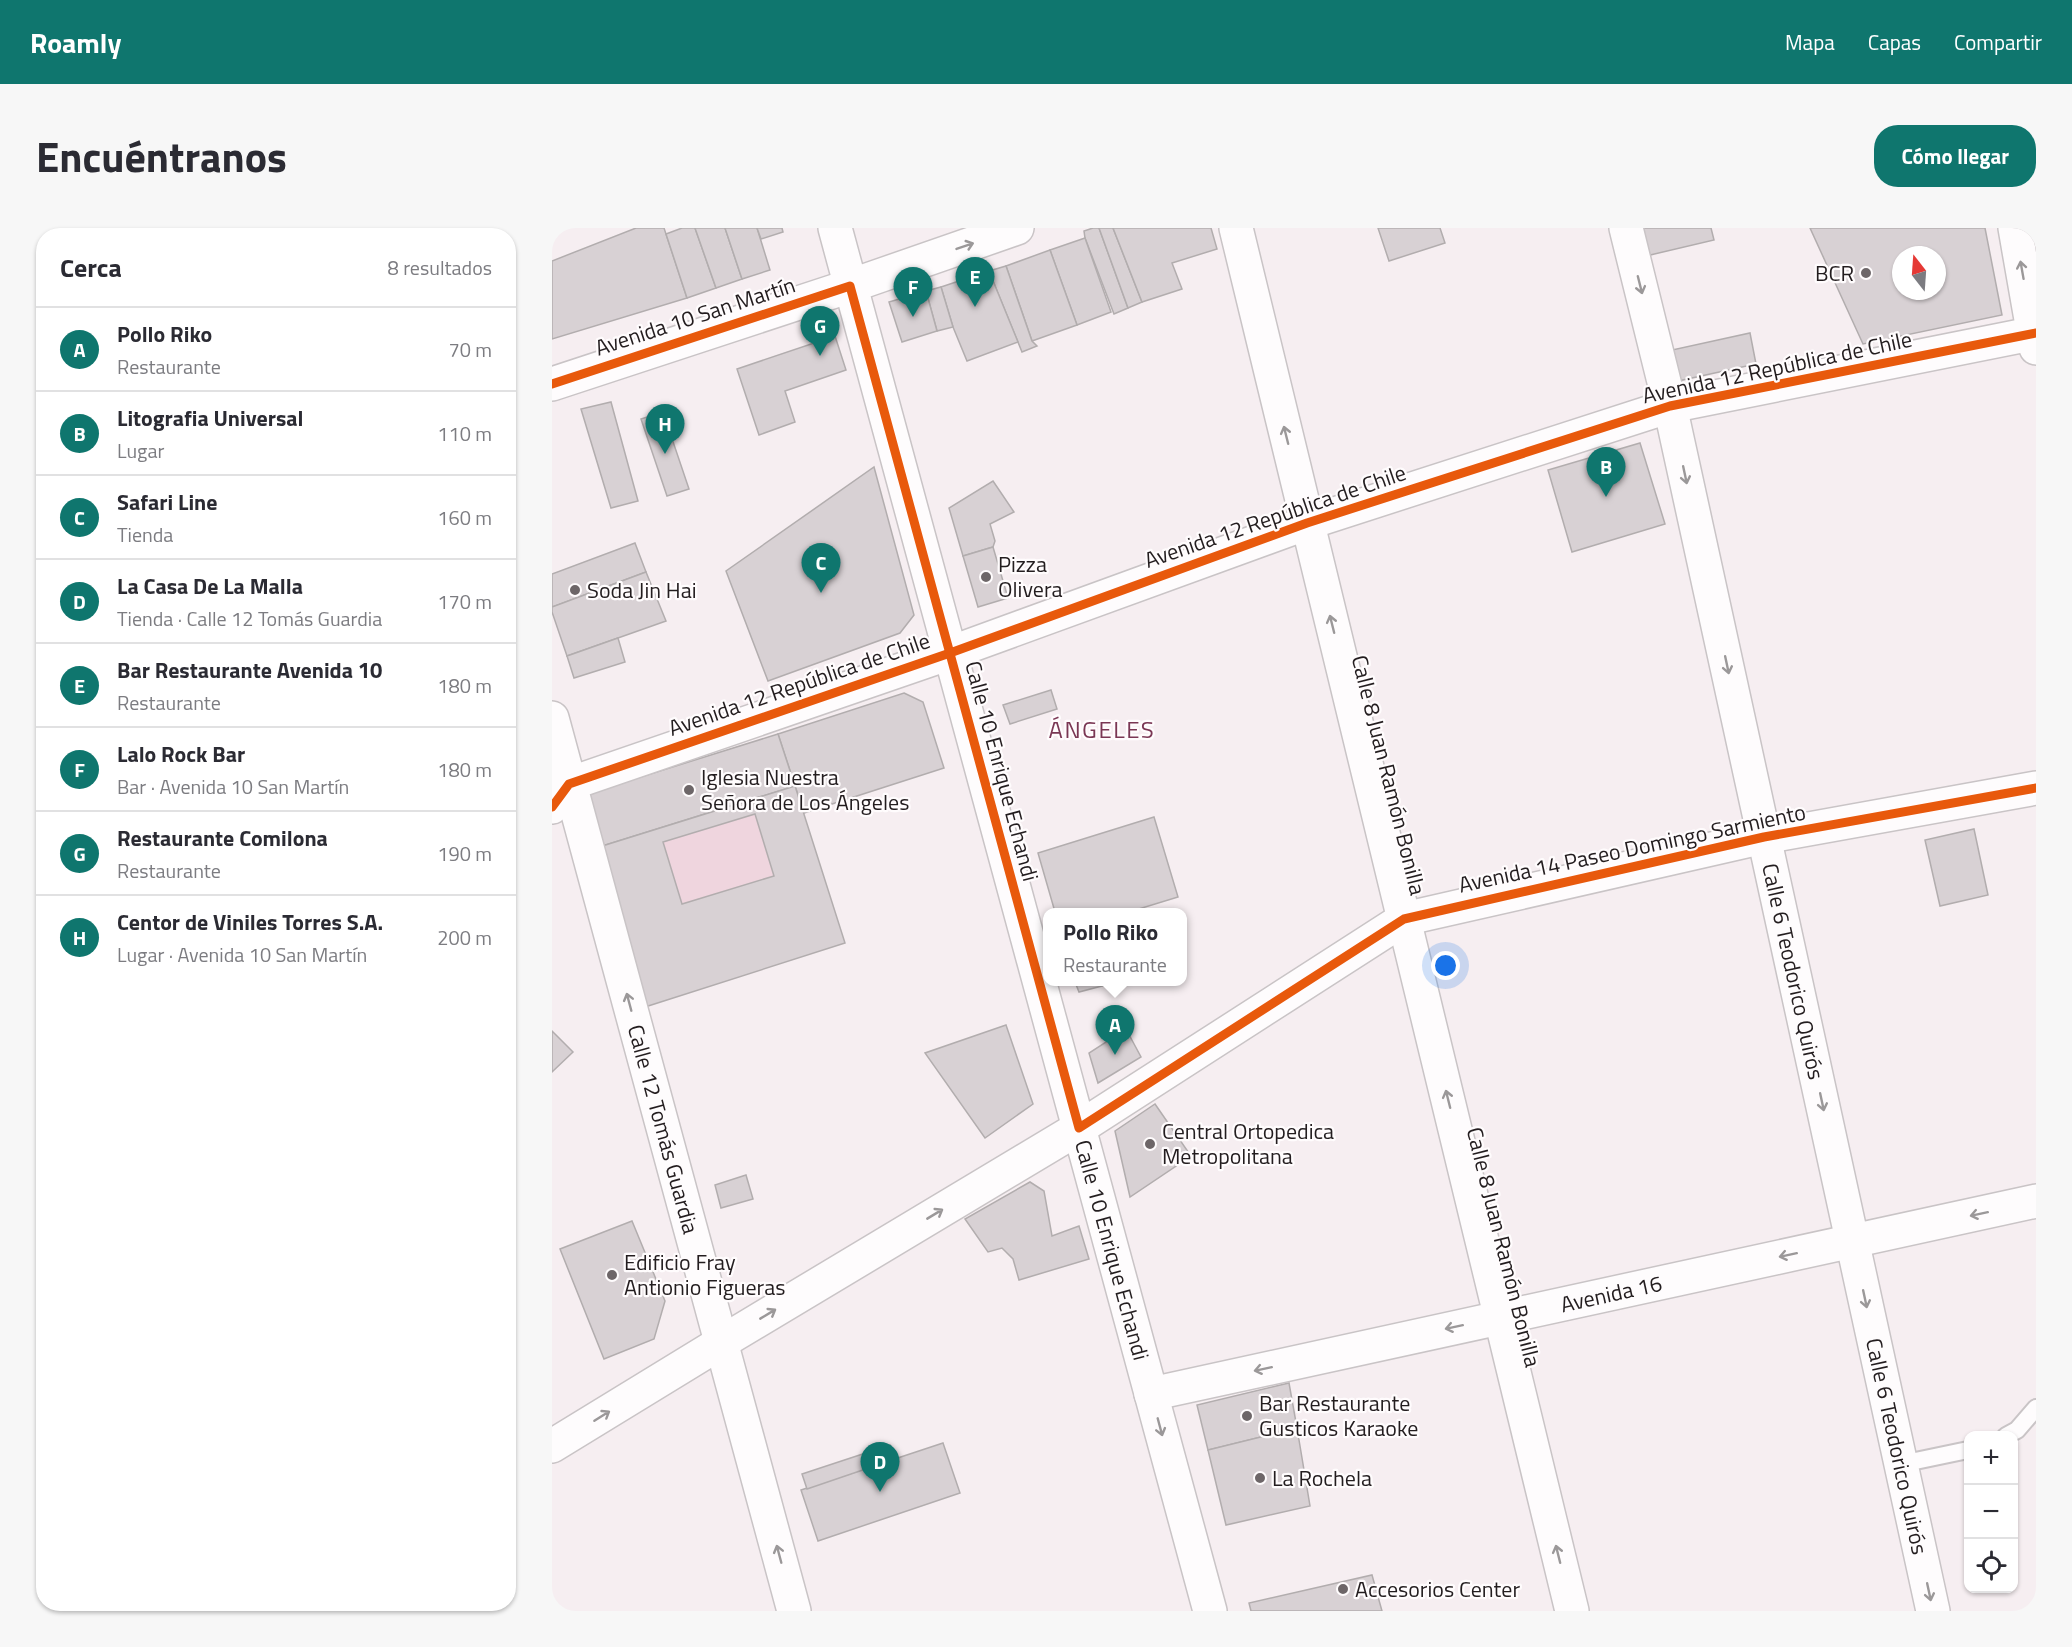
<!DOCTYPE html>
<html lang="es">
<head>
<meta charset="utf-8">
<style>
  :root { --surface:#fff; --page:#f7f7f7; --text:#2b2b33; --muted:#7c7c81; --line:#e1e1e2; --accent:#0f766e }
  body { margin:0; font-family:"Titillium Web",sans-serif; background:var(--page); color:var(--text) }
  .controls { position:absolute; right:18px; bottom:18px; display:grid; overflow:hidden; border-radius:12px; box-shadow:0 2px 4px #0004 }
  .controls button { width:54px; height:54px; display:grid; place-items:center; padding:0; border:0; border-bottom:2px solid var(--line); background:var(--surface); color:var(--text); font:30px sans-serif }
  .compass { position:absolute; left:1340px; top:18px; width:54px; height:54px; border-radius:50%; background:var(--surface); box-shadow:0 2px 4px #0004; rotate:343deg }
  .you { position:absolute; left:894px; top:738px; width:21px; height:21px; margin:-15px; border:4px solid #fff; border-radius:50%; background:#1a73e8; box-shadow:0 0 0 9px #1a73e833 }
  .badge { display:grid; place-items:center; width:39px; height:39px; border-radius:50%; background:var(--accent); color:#fff; font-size:20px; font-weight:700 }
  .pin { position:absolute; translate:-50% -50px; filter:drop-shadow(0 2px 3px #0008) }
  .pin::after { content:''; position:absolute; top:32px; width:21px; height:18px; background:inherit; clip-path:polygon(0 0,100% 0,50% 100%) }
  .popup { position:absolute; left:491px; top:680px; width:144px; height:78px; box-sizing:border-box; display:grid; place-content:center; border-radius:12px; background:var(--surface); filter:drop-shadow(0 2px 4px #0005); font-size:20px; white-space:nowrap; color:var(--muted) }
  .popup b { font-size:22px; color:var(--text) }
  .popup::after { content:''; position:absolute; left:50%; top:100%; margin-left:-12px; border:12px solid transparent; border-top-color:var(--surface) }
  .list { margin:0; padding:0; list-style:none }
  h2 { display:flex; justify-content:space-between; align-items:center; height:78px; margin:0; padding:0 24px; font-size:26px }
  h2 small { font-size:20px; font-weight:400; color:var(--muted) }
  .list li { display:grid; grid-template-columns:39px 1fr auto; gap:18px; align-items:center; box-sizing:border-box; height:84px; padding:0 24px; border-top:2px solid var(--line) }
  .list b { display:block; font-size:22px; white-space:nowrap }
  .list p { margin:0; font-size:20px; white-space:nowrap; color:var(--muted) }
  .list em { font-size:20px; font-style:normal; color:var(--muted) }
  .icon { flex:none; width:33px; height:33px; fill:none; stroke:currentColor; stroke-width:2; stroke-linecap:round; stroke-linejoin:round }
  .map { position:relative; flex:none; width:1484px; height:1383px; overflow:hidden; border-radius:24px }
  header { display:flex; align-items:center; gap:36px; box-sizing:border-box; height:84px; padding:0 30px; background:var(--accent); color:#fff }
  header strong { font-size:28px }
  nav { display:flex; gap:33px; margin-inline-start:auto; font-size:21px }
  .intro { display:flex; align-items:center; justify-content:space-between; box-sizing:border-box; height:144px; padding:0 36px }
  h1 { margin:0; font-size:42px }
  .button { padding:15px 27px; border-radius:24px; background:var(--accent); color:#fff; font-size:21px; font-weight:700 }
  main { display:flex; gap:36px; padding:0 36px }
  aside { flex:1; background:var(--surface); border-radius:24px; box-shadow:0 2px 4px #0004 }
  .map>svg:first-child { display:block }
  .green { fill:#efd5de }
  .building { fill:#d8d1d4; stroke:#b2adae; stroke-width:1.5; fill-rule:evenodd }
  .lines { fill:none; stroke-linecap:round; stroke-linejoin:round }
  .service-casing { stroke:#c9c4c6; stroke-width:20 }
  .minor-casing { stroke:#c9c4c6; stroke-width:36 }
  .tertiary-casing { stroke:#c9c4c6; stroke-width:36 }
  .service { stroke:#fefcfd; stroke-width:16 }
  .minor { stroke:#fefcfd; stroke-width:33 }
  .tertiary { stroke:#fefcfd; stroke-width:33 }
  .cycleway-casing { stroke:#fffcfd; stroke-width:13 }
  .cycleway { stroke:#e8590c; stroke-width:9 }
  .oneway { stroke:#9b9899 }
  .poi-dot { fill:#6d6668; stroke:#fffcfd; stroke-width:2 }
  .labels { text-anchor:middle; stroke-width:4.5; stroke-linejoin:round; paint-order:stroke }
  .poi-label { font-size:22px; fill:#231d1f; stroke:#fffcfd; text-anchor:start }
  .street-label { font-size:22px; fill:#231d1f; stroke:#fffcfd }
  .neighbourhood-label { font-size:24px; letter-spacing:1.5px; fill:#7a3754; stroke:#fffcfd }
</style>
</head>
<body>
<header>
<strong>Roamly</strong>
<nav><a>Mapa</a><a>Capas</a><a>Compartir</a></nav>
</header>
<div class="intro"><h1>Encuéntranos</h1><a class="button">Cómo llegar</a></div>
<main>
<aside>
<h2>Cerca<small>8 resultados</small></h2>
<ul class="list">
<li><span class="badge">A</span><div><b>Pollo Riko</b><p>Restaurante</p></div><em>70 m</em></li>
<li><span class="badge">B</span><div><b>Litografia Universal</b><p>Lugar</p></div><em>110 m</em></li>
<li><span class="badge">C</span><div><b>Safari Line</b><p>Tienda</p></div><em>160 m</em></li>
<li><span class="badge">D</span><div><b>La Casa De La Malla</b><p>Tienda · Calle 12 Tomás Guardia</p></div><em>170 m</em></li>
<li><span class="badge">E</span><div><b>Bar Restaurante Avenida 10</b><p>Restaurante</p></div><em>180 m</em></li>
<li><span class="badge">F</span><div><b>Lalo Rock Bar</b><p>Bar · Avenida 10 San Martín</p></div><em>180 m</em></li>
<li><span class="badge">G</span><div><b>Restaurante Comilona</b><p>Restaurante</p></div><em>190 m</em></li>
<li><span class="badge">H</span><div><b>Centor de Viniles Torres S.A.</b><p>Lugar · Avenida 10 San Martín</p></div><em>200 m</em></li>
</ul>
</aside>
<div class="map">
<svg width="1484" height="1383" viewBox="0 0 1484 1383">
  <rect width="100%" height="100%" fill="#f6eef1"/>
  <path class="green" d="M 203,586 L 222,648 L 130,676 L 111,614 Z"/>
  <g class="building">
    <path d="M 84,0 L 112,0 L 135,70 L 0,111 L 0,33 Z"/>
    <path d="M 130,0 L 143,0 L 164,60 L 135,70 L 114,6 Z"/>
    <path d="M 143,0 L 173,0 L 190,51 L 164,60 Z"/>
    <path d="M 173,0 L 205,0 L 218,42 L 190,51 Z"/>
    <path d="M 205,0 L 230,0 L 231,4 L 209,11 Z"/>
    <path d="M 541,0 L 547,0 L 576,80 L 562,86 L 533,10 L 532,3 Z"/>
    <path d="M 547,0 L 561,0 L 590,74 L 576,80 Z"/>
    <path d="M 561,0 L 659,0 L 665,21 L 620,35 L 630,61 L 590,74 Z"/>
    <path d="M 826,0 L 888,0 L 893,15 L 837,33 Z"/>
    <path d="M 1088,0 L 1159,0 L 1162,12 L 1094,28 Z"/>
    <path d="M 1258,0 L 1433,0 L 1450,87 L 1311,116 ZM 1349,27 L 1385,27 L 1385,63 L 1349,63 Z"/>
    <path d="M 533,10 L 559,84 L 525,97 L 498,22 Z"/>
    <path d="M 498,22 L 525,97 L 480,113 L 454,38 Z"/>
    <path d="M 454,38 L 480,113 L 485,118 L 470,124 L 437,43 Z"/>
    <path d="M 437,43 L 466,114 L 415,133 L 401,99 L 389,59 Z"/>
    <path d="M 389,59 L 401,99 L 385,103 L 374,63 Z"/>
    <path d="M 374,63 L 385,103 L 350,114 L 337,74 Z"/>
    <path d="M 1198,105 L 1204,136 L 1126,153 L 1120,122 Z"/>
    <path d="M 283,108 L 294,142 L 233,163 L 243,194 L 207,207 L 185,141 Z"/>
    <path d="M 59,174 L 86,273 L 59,280 L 29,181 Z"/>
    <path d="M 111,184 L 137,261 L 115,268 L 89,191 Z"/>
    <path d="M 1088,215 L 1113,296 L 1020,324 L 996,242 Z"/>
    <path d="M 322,239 L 362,387 L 348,405 L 216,453 L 174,343 Z"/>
    <path d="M 441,253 L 462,284 L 438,296 L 443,313 L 441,319 L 411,328 L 397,280 Z"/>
    <path d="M 83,315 L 94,344 L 0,379 L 0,346 Z"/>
    <path d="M 441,319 L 456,370 L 426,379 L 411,328 Z"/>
    <path d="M 94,344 L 114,393 L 15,428 L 0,384 L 0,379 Z"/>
    <path d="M 66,410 L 73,434 L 22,450 L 15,428 Z"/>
    <path d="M 499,462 L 505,481 L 458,496 L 451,477 Z"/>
    <path d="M 352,465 L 371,474 L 392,540 L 252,585 L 226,506 Z"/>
    <path d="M 226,506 L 243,558 L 47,619 L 31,567 Z"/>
    <path d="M 243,558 L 293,715 L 93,779 L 47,619 ZM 203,586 L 222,648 L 130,676 L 111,614 Z"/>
    <path d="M 602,589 L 626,669 L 577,684 L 503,684 L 486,625 Z"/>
    <path d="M 1422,601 L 1436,667 L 1388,678 L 1373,612 Z"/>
    <path d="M 523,754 L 565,754 L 527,764 Z"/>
    <path d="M 454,797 L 481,876 L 433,910 L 373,825 Z"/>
    <path d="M 574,801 L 589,829 L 546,855 L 537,825 Z"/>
    <path d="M 0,803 L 21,824 L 0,844 Z"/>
    <path d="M 603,876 L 639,928 L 578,969 L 563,903 Z"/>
    <path d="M 194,947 L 201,971 L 169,980 L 163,957 Z"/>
    <path d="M 478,954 L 492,963 L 500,1008 L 527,998 L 537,1031 L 467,1052 L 461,1031 L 450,1020 L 436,1024 L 413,991 Z"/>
    <path d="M 80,993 L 113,1073 L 102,1111 L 52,1131 L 8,1021 Z"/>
    <path d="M 737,1155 L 745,1200 L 656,1222 L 645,1177 Z"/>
    <path d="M 745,1200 L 758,1278 L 674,1297 L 656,1222 Z"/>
    <path d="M 391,1215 L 408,1265 L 266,1313 L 249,1262 Z"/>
    <path d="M 338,1217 L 343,1231 L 255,1261 L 250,1246 Z"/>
    <path d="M 820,1347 L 830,1383 L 699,1383 L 697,1375 Z"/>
  </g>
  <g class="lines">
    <defs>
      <g id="service">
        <path d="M 1454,1208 L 1465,1202 L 1484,1180"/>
        <path d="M 1349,1236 L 1416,1222"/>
      </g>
      <g id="minor">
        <path d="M 684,0 L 1020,1383"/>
        <path id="s1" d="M 1074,0 L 1118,178 L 1381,1383"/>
        <path d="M 1463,0 L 1484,120"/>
        <path d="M 0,579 L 17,556 L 398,425 L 755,295 L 1118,178 L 1484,105"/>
        <path id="s2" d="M 599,1166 L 1484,973"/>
        <path d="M 0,1218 L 170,1114 L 527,900 L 852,691 L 1212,609 L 1484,560"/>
      </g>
      <g id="tertiary">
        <path id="s3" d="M 283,0 L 658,1383"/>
        <path d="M 0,156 L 298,58 L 465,0"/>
        <path id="s4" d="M 0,490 L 242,1383"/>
      </g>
    </defs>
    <use href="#service" class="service-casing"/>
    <use href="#minor" class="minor-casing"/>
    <use href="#tertiary" class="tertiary-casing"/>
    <use href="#service" class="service"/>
    <use href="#minor" class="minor"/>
    <use href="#tertiary" class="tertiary"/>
    <defs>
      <g id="cycleway">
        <path d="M 0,156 L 298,58 L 527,900 L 852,691 L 1212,609 L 1484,560"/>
        <path d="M 0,579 L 17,556 L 398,425 L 755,295 L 1118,178 L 1484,105"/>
      </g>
    </defs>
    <use href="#cycleway" class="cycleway-casing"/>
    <use href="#cycleway" class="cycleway"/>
  </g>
  <defs><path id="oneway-shaft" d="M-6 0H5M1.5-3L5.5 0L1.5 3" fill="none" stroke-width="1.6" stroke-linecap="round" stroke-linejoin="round" transform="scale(1.5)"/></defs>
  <g class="oneway">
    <use href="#oneway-shaft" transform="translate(413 18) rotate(-19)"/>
    <use href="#oneway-shaft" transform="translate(1470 42) rotate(-100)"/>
    <use href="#oneway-shaft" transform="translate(1088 57) rotate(76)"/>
    <use href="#oneway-shaft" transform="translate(734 207) rotate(-104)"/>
    <use href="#oneway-shaft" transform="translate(1133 247) rotate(78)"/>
    <use href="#oneway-shaft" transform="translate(780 396) rotate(-104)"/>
    <use href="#oneway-shaft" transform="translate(1175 437) rotate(78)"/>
    <use href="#oneway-shaft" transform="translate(77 774) rotate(-105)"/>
    <use href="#oneway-shaft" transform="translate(896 871) rotate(-104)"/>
    <use href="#oneway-shaft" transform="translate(1270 874) rotate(78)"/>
    <use href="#oneway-shaft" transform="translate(383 986) rotate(-31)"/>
    <use href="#oneway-shaft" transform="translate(1427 986) rotate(168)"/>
    <use href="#oneway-shaft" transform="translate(1236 1027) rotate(168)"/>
    <use href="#oneway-shaft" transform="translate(1313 1071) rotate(78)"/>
    <use href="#oneway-shaft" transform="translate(216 1086) rotate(-31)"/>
    <use href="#oneway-shaft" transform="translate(902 1099) rotate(168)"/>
    <use href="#oneway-shaft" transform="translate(711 1141) rotate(168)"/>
    <use href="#oneway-shaft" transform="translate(50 1188) rotate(-32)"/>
    <use href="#oneway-shaft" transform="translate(608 1199) rotate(75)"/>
    <use href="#oneway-shaft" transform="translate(227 1326) rotate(-105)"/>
    <use href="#oneway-shaft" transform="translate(1006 1326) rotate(-104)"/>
    <use href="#oneway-shaft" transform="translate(1377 1364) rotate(78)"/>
  </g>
  <g class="poi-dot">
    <circle cx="1314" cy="45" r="6"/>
    <circle cx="434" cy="349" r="6"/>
    <circle cx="23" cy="362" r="6"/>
    <circle cx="137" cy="562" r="6"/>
    <circle cx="598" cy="916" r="6"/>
    <circle cx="60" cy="1047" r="6"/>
    <circle cx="695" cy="1188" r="6"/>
    <circle cx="708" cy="1250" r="6"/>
    <circle cx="791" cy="1361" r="6"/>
  </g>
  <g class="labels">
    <g class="poi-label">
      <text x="1302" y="53" text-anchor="end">BCR</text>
      <text x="446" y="344">Pizza<tspan x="446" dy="25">Olivera</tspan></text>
      <text x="35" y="370">Soda Jin Hai</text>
      <text x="149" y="557">Iglesia Nuestra<tspan x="149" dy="25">Señora de Los Ángeles</tspan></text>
      <text x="610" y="911">Central Ortopedica<tspan x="610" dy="25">Metropolitana</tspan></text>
      <text x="72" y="1042">Edificio Fray<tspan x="72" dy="25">Antionio Figueras</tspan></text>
      <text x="707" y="1183">Bar Restaurante<tspan x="707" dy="25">Gusticos Karaoke</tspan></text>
      <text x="720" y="1258">La Rochela</text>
      <text x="803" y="1369">Accesorios Center</text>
    </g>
    <g class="street-label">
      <text transform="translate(143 88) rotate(-18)" y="8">Avenida 10 San Martín</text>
      <text transform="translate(1225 139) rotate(-12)" y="8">Avenida 12 República de Chile</text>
      <text transform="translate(723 288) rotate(-19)" y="8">Avenida 12 República de Chile</text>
      <text transform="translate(247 456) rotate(-19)" y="8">Avenida 12 República de Chile</text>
      <text transform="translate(450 543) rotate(75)" y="8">Calle 10 Enrique Echandi</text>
      <text transform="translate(837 547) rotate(76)" y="8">Calle 8 Juan Ramón Bonilla</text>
      <text transform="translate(1080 620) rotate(-12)" y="8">Avenida 14 Paseo Domingo Sarmiento</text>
      <text dy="8" stroke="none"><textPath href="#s1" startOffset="762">Calle 6 Teodorico Quirós</textPath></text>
      <text dy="8" stroke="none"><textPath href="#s4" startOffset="426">Calle 12 Tomás Guardia</textPath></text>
      <text transform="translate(952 1019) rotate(76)" y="8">Calle 8 Juan Ramón Bonilla</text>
      <text dy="8" stroke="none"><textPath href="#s3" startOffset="1059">Calle 10 Enrique Echandi</textPath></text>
      <text dy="8" stroke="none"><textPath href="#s2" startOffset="471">Avenida 16</textPath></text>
      <text dy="8" stroke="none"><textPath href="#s1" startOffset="1248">Calle 6 Teodorico Quirós</textPath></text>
    </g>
    <g class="neighbourhood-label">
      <text x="550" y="510">ÁNGELES</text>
    </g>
  </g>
</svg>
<div class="controls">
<button>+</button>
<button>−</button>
<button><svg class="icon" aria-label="locate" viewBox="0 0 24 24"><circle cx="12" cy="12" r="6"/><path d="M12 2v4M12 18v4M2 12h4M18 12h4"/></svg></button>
</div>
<svg class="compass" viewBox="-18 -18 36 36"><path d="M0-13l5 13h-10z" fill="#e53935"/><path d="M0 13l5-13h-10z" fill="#7c7c81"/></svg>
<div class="you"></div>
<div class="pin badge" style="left:563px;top:827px">A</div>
<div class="popup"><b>Pollo Riko</b>Restaurante</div>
<div class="pin badge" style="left:1054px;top:269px">B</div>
<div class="pin badge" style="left:269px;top:365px">C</div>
<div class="pin badge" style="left:328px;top:1264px">D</div>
<div class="pin badge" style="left:423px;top:79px">E</div>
<div class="pin badge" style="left:361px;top:89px">F</div>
<div class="pin badge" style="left:268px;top:128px">G</div>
<div class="pin badge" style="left:113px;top:226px">H</div>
</div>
</main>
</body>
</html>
